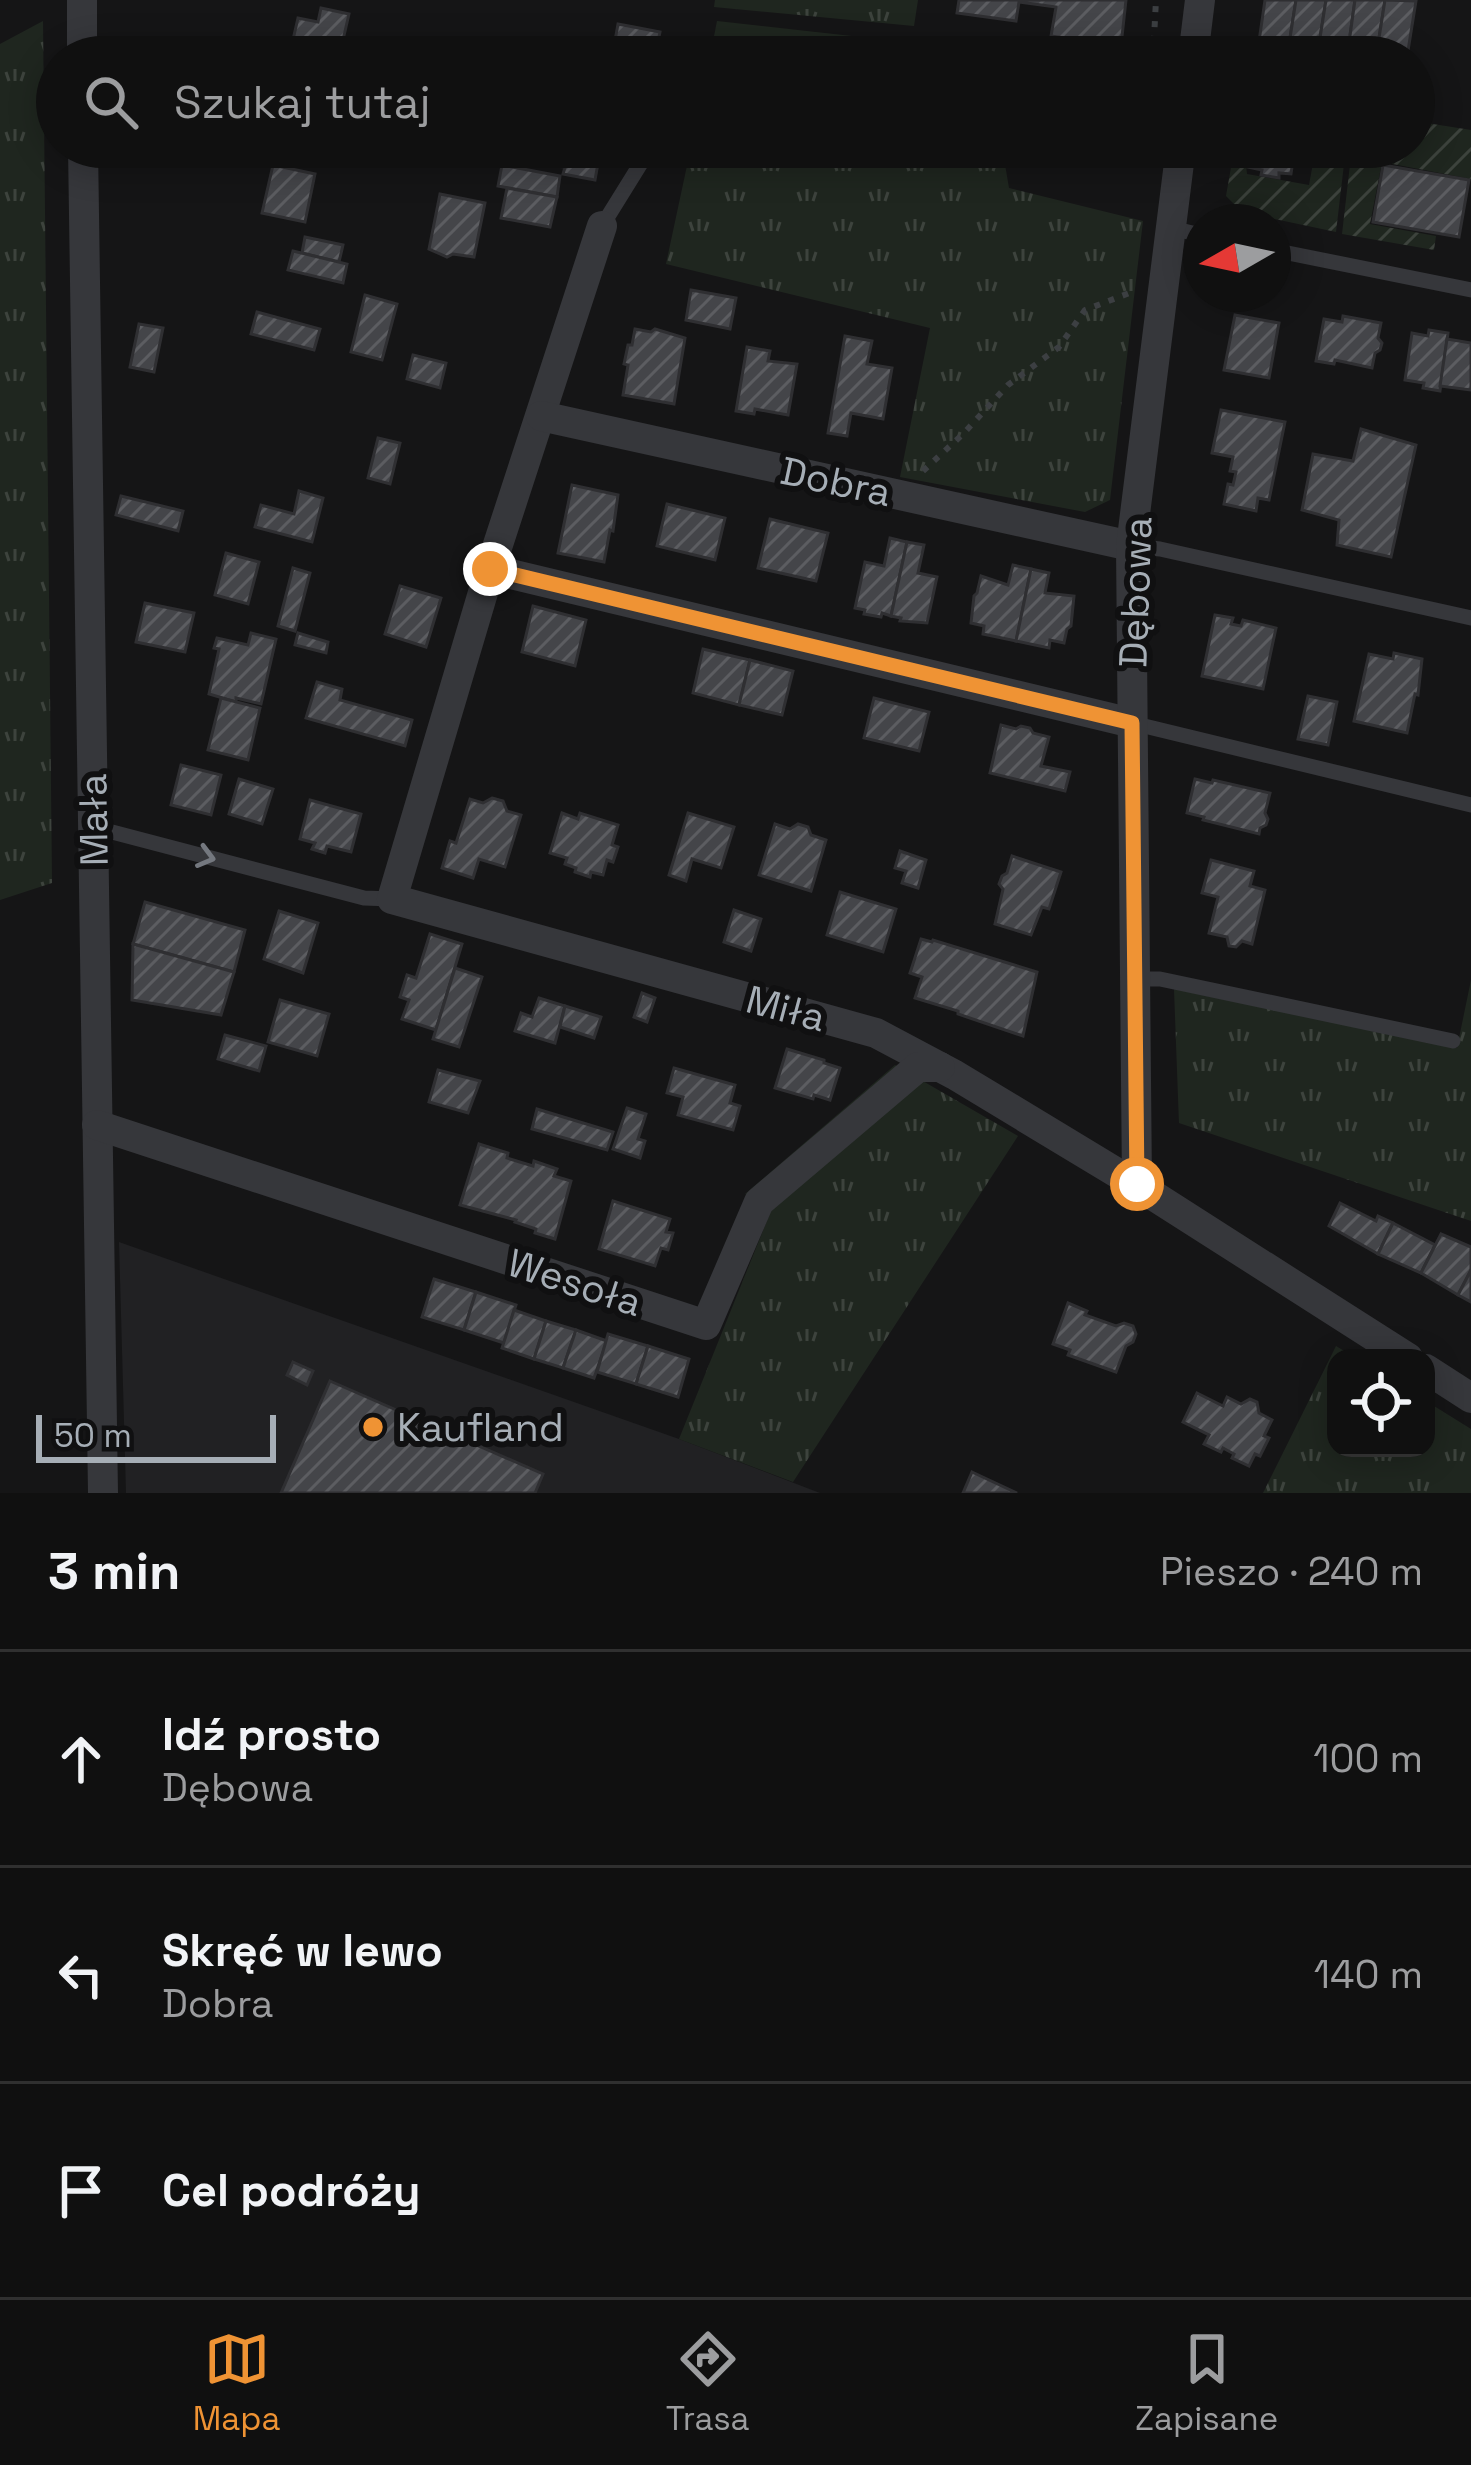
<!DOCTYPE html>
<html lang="pl">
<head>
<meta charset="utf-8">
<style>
  :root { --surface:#101010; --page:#1e1e1e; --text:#f1f3f6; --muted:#9c9d9f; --line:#303030; --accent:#ef9334 }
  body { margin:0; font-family:"Space Grotesk",sans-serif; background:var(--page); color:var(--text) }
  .controls { position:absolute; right:36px; bottom:36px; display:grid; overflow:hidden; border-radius:24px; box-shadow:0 6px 30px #0003 }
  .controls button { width:108px; height:108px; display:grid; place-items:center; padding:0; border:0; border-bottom:3px solid var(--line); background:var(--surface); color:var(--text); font:60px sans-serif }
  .compass { position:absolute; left:1183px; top:204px; width:108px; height:108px; border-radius:50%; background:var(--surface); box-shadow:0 6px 30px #0003; rotate:261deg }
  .scale { position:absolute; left:36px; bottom:30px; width:240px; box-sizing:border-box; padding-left:12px; border:6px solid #a6aeb6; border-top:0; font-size:33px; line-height:42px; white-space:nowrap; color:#a6aeb6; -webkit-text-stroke:9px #101011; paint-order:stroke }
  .stop { position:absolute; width:36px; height:36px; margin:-27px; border:9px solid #ef9334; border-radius:50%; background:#fff }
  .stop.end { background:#ef9334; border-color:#fff; box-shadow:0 3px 12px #0008 }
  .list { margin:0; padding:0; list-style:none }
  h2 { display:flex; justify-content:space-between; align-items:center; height:156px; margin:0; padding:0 48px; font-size:51px }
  h2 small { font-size:39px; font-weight:400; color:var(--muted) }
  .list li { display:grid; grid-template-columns:78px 1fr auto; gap:36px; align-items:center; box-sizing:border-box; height:216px; padding:0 48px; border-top:3px solid var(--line) }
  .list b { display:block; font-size:45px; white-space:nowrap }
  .list p { margin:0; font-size:39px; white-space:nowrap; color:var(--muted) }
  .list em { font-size:39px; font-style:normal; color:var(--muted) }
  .icon { flex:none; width:66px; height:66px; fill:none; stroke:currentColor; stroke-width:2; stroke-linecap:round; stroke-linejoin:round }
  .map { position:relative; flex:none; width:1471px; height:1493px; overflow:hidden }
  .search { position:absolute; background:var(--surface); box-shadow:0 6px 30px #0003; left:36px; right:36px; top:36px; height:132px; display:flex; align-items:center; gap:30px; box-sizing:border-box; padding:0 42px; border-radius:66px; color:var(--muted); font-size:45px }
  .sheet { height:804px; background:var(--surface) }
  nav { display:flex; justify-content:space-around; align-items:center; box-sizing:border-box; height:168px; border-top:3px solid var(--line); background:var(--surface); font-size:33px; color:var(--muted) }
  nav a { display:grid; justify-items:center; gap:6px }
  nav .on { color:var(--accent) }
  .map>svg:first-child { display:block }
  .built { fill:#212123 }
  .grass { fill:url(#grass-tufts) }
  .garden { fill:url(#garden-furrows) }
  .building { fill:url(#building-hatch); stroke:#2f2f32; stroke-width:3 }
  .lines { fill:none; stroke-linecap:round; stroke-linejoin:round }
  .path { stroke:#3c3f42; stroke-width:6; stroke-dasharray:6 9; stroke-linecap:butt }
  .service { stroke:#36373b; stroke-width:15 }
  .minor { stroke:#36373b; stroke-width:30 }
  .oneway { stroke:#74787f }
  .route { stroke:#ef9334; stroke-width:15 }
  .poi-dot { fill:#ef9334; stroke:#101011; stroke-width:4.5 }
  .labels { text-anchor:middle; stroke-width:12; stroke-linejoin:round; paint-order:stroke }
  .street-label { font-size:39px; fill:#a6aeb6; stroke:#101011 }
  .poi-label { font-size:39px; fill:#a6aeb6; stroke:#101011; text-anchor:start }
</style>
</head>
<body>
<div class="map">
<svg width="1471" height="1493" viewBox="0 0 1471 1493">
  <defs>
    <pattern id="grass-tufts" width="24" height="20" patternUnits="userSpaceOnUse" patternTransform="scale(3)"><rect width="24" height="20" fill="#1f261f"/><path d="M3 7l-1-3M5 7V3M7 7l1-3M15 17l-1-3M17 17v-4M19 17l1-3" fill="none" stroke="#3d433d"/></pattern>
    <pattern id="garden-furrows" width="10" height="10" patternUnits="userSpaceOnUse" patternTransform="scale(3)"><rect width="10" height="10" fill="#1f261f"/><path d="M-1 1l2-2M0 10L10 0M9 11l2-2" fill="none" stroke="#3d433d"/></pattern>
    <pattern id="building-hatch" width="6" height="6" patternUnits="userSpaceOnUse" patternTransform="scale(3)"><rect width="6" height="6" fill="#444549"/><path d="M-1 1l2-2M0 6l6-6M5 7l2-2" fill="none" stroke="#5c5d61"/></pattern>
  </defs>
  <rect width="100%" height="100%" fill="#151516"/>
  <path class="built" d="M 119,1242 L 679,1439 L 820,1493 L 126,1493 Z"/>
  <g class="grass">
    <path d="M 715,0 L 918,0 L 914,26 L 714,7 Z"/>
    <path d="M 43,21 L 52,883 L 0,900 L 0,44 Z"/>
    <path d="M 717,21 L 986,51 L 987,57 L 710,57 Z"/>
    <path d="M 691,147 L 1002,147 L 1009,188 L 1143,221 L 1110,500 L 1085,512 L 900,477 L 930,328 L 666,264 Z"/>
    <path d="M 1471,980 L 1471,1221 L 1179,1123 L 1174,989 L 1457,1048 Z"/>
    <path d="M 895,1065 L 1018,1136 L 793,1482 L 679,1439 L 771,1211 L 745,1194 Z"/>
    <path d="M 1336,1346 L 1356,1358 L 1336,1358 L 1336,1448 L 1426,1448 L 1426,1401 L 1471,1429 L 1471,1493 L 1263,1493 Z"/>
  </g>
  <g class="garden">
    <path d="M 1414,121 L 1471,130 L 1471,179 L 1382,162 L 1370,224 L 1436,236 L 1434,250 L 1342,234 L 1352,147 L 1414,147 Z"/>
    <path d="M 1316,147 L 1346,147 L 1336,232 L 1242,212 L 1226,196 L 1233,156 L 1245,157 L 1247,174 L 1309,185 Z"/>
  </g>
  <g class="building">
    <path d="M 959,0 L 1126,0 L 1121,46 L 1051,36 L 1056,7 L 1019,2 L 1016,21 L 957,13 Z"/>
    <path d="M 1265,0 L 1296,0 L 1287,57 L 1257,55 Z"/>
    <path d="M 1296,0 L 1326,0 L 1317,57 L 1287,57 Z"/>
    <path d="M 1326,0 L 1355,0 L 1347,57 L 1317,57 Z"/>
    <path d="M 1355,0 L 1385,0 L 1376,57 L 1347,57 Z"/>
    <path d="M 1385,0 L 1416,1 L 1407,57 L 1376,57 Z"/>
    <path d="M 321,8 L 349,14 L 340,53 L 313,47 L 310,57 L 289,57 L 298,18 L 318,22 Z"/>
    <path d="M 618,24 L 660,32 L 655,57 L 612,57 Z"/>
    <path d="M 313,47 L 340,53 L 339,57 L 310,57 Z"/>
    <path d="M 341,147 L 392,147 L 390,161 L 340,152 Z"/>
    <path d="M 569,147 L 601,147 L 595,180 L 563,174 L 565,167 L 554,166 L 555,156 L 567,159 Z"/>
    <path d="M 1251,147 L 1295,147 L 1291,174 L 1279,173 L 1279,178 L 1261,175 L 1262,170 L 1248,167 Z"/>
    <path d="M 273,165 L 315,174 L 305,222 L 262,213 Z"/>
    <path d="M 502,165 L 560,176 L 557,197 L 498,186 Z"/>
    <path d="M 1383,165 L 1469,180 L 1459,237 L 1373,222 Z"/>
    <path d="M 507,188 L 557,197 L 550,227 L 501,218 Z"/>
    <path d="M 440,194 L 485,203 L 474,257 L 453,254 L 447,257 L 429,249 Z"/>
    <path d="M 305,237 L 343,245 L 339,262 L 302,253 Z"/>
    <path d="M 293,251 L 347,264 L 343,283 L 288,270 Z"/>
    <path d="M 691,290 L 736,298 L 730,329 L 686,320 Z"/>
    <path d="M 365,295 L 397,304 L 382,360 L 351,352 Z"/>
    <path d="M 257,312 L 320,329 L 314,350 L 251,334 Z"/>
    <path d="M 1235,315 L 1279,323 L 1269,378 L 1224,370 Z"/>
    <path d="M 1343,316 L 1381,323 L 1378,338 L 1382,343 L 1380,350 L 1375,353 L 1372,368 L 1335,360 L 1334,364 L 1316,361 L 1324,319 L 1342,322 Z"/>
    <path d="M 139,324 L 163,328 L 154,372 L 130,367 Z"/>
    <path d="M 635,329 L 651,332 L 655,329 L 685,338 L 674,404 L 623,395 L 628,365 L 624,364 L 628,345 L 632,345 Z"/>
    <path d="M 1429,330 L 1448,333 L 1440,391 L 1423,388 L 1424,383 L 1405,380 L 1412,333 L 1428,336 Z"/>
    <path d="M 845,336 L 872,341 L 867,364 L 892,368 L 883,419 L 851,413 L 847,436 L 828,433 Z"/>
    <path d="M 1447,339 L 1471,343 L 1471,390 L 1440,386 Z"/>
    <path d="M 747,347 L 770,351 L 768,361 L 797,364 L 788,415 L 755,409 L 754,414 L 736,411 Z"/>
    <path d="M 413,355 L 446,363 L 440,388 L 407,379 Z"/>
    <path d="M 1221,410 L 1285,422 L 1269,500 L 1258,498 L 1256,511 L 1224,504 L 1228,484 L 1233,485 L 1236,472 L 1230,471 L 1233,457 L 1212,453 Z"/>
    <path d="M 1361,429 L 1416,445 L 1391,557 L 1337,545 L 1339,520 L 1302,510 L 1313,454 L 1353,461 Z"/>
    <path d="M 378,438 L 400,443 L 390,484 L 368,478 Z"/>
    <path d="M 572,485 L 618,495 L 613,531 L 610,530 L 604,562 L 558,553 Z"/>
    <path d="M 299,491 L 323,498 L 312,542 L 255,527 L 261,505 L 294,514 Z"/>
    <path d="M 121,496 L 183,511 L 178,531 L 116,515 Z"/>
    <path d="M 667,504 L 725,518 L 715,560 L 657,546 Z"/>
    <path d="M 770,519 L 828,533 L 816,581 L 758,568 Z"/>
    <path d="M 890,538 L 907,542 L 891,616 L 882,613 L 881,617 L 864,614 L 865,610 L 855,608 L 865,562 L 884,566 Z"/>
    <path d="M 907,542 L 924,545 L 918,573 L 937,577 L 927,623 L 900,621 L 901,618 L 891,616 Z"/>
    <path d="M 226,553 L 259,562 L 248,604 L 215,595 Z"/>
    <path d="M 1013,565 L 1031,569 L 1016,641 L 983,634 L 984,626 L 971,623 L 974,596 L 977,593 L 981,576 L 1008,585 Z"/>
    <path d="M 293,568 L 310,573 L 295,631 L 278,626 Z"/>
    <path d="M 1031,569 L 1049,573 L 1045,593 L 1074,596 L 1071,626 L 1067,629 L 1064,643 L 1050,640 L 1049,648 L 1016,641 Z"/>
    <path d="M 400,586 L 441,598 L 426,647 L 385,634 Z"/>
    <path d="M 145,603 L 194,613 L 185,652 L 136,642 Z"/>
    <path d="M 533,606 L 586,620 L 575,666 L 522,652 Z"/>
    <path d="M 1215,615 L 1233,618 L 1231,624 L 1241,626 L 1243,620 L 1276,628 L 1263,689 L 1202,676 Z"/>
    <path d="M 251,633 L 276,639 L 261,704 L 236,698 L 236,702 L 209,694 L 219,649 L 214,648 L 217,638 L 248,645 Z"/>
    <path d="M 298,633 L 328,642 L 326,653 L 295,645 Z"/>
    <path d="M 703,649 L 750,660 L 739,705 L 693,693 Z"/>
    <path d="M 1394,653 L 1422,659 L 1418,695 L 1415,694 L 1407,733 L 1354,721 L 1369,654 L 1393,659 Z"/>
    <path d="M 750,660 L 793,671 L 782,715 L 739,705 Z"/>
    <path d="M 317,682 L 342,689 L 340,700 L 412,720 L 405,746 L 306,718 Z"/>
    <path d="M 1308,696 L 1337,702 L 1328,745 L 1298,739 Z"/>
    <path d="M 221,698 L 260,708 L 248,760 L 208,750 Z"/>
    <path d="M 874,698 L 929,712 L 919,751 L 864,738 Z"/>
    <path d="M 1001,725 L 1016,729 L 1021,726 L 1030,728 L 1033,733 L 1049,737 L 1041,766 L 1070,772 L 1065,791 L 990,773 Z"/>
    <path d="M 181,765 L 221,775 L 211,815 L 171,805 Z"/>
    <path d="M 239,779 L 273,789 L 262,824 L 229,814 Z"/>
    <path d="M 1195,779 L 1212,783 L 1213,780 L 1270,793 L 1265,813 L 1268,819 L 1266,825 L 1260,828 L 1259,834 L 1203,820 L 1204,817 L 1187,813 Z"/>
    <path d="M 492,798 L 503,801 L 507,811 L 521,815 L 505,867 L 479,859 L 473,878 L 442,868 L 450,841 L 456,843 L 470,799 L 483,803 Z"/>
    <path d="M 310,800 L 361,814 L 351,852 L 327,846 L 325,853 L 312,849 L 315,843 L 300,839 Z"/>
    <path d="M 562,813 L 578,819 L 580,813 L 618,825 L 612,845 L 618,847 L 613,862 L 607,860 L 603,875 L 591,872 L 590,877 L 575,872 L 576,868 L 565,864 L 567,858 L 550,853 Z"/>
    <path d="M 688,813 L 734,827 L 721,868 L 692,859 L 686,881 L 669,875 Z"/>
    <path d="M 775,824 L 790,829 L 798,824 L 808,827 L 811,835 L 826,840 L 811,891 L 759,875 Z"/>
    <path d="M 900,851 L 926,860 L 918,888 L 902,883 L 906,871 L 895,868 Z"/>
    <path d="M 1012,856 L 1061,872 L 1049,909 L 1042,907 L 1031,935 L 995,924 L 1003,889 L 999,884 L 1002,876 L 1007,873 Z"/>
    <path d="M 1211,860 L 1254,871 L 1250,886 L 1265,890 L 1252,944 L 1242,941 L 1236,947 L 1229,946 L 1227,937 L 1209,933 L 1218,897 L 1202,893 Z"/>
    <path d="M 840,892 L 896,909 L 883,952 L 827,935 Z"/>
    <path d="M 145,902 L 245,930 L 234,972 L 133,944 Z"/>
    <path d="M 734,910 L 761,919 L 751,951 L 724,942 Z"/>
    <path d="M 279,911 L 318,923 L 303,973 L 264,959 Z"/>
    <path d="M 430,934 L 462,944 L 436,1030 L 402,1019 L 409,1000 L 400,997 L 407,975 L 416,978 Z"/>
    <path d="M 921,939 L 932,942 L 933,940 L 1037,972 L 1023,1036 L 958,1014 L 958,1011 L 915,998 L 922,977 L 910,973 Z"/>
    <path d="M 133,944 L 234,972 L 221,1015 L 132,1000 Z"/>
    <path d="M 455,968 L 482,977 L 459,1047 L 433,1039 Z"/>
    <path d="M 642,993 L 655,998 L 647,1022 L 634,1017 Z"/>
    <path d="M 539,998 L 565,1006 L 555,1043 L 515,1031 L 521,1013 L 532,1017 Z"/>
    <path d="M 280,1000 L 329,1014 L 317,1056 L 268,1042 Z"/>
    <path d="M 565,1006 L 601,1017 L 594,1038 L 560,1027 Z"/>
    <path d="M 225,1035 L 266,1046 L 259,1071 L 218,1059 Z"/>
    <path d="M 787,1049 L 824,1060 L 824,1063 L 840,1068 L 830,1100 L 814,1095 L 813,1099 L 775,1088 Z"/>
    <path d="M 674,1068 L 735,1085 L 730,1103 L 740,1106 L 733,1130 L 678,1115 L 683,1097 L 667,1093 Z"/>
    <path d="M 438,1070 L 480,1081 L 468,1113 L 429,1102 Z"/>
    <path d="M 627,1108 L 646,1114 L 638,1139 L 645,1141 L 640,1158 L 613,1149 Z"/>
    <path d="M 537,1109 L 613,1132 L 607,1150 L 532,1129 Z"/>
    <path d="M 479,1144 L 508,1153 L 507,1158 L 533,1166 L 534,1161 L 557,1169 L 554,1176 L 571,1181 L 555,1239 L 535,1233 L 536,1229 L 515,1222 L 516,1220 L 460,1205 Z"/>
    <path d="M 613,1201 L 670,1219 L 666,1232 L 673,1233 L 668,1250 L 661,1248 L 655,1266 L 599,1249 Z"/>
    <path d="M 1340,1203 L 1376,1221 L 1378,1216 L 1393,1223 L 1378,1254 L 1329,1226 Z"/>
    <path d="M 1393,1223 L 1435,1245 L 1421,1273 L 1378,1254 Z"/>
    <path d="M 1441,1234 L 1471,1247 L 1471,1270 L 1458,1295 L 1421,1273 Z"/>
    <path d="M 1471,1270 L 1471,1302 L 1458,1295 Z"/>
    <path d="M 434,1279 L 476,1292 L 464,1330 L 422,1317 Z"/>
    <path d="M 476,1292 L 516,1305 L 504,1343 L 464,1330 Z"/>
    <path d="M 1068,1303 L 1087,1311 L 1085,1315 L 1116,1326 L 1124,1323 L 1133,1326 L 1136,1334 L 1133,1342 L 1126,1346 L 1116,1372 L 1068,1355 L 1070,1350 L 1053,1344 Z"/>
    <path d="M 514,1310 L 546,1321 L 534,1359 L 502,1348 Z"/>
    <path d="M 546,1321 L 576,1330 L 563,1368 L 534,1359 Z"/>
    <path d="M 576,1330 L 607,1341 L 594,1378 L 563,1368 Z"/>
    <path d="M 608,1334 L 648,1346 L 636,1384 L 597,1372 Z"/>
    <path d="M 648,1346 L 689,1359 L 678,1397 L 636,1384 Z"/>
    <path d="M 293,1362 L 313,1371 L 307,1385 L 287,1375 Z"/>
    <path d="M 330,1381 L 543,1474 L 535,1493 L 281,1493 Z"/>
    <path d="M 1197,1393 L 1223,1406 L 1227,1397 L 1241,1404 L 1250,1399 L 1257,1402 L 1259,1413 L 1272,1420 L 1264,1436 L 1269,1438 L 1260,1456 L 1255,1454 L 1249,1466 L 1232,1458 L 1234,1454 L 1223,1448 L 1221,1452 L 1204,1444 L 1209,1435 L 1183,1422 Z"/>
    <path d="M 972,1472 L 1017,1493 L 963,1493 Z"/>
  </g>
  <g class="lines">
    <g class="path">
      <path d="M 1153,57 L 1156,0"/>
      <path d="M 923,471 L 963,434 L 1008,385 L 1059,347 L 1085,310 L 1132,292"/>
    </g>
    <g class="service">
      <path d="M 602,226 L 651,147"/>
      <path d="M 1171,228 L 1201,235"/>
      <path d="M 1273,250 L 1471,290"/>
      <path d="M 1131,546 L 1160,549 L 1471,618"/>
      <path d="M 1132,723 L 1471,805"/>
      <path d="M 93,827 L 364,898 L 392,899"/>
      <path d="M 1135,979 L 1160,979 L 1453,1041"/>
    </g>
    <g class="minor">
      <path d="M 82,0 L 82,57"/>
      <path d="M 1193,57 L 1200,0"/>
      <path d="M 83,147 L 103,1493"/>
      <path d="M 602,226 L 490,569 L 392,899 L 876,1033 L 955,1075 L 1137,1185 L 1408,1358"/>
      <path d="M 541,416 L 1131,546"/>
      <path d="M 490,569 L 1132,723"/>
      <path d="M 97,1125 L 706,1325 L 759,1202 L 918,1067 L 940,1067"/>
      <path d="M 1137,1185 L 1131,546 L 1181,147"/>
      <path d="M 1426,1369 L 1471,1398"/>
    </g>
  </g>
  <defs><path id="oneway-chevron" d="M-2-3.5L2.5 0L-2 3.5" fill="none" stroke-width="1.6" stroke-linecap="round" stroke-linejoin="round" transform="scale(3)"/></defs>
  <use class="oneway" href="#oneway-chevron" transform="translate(206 857) rotate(15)"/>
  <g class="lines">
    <path class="route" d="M 490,569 L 1132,723 L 1137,1184"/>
  </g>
  <circle class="poi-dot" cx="373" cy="1427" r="12"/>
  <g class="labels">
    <g class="street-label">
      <text transform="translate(836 481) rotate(12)" y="14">Dobra</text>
      <text transform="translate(1135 592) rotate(-88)" y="14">Dębowa</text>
      <text transform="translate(93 820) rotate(-91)" y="14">Mała</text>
      <text transform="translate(786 1008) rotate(15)" y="14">Miła</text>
      <text transform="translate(575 1282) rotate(18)" y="14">Wesoła</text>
    </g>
    <g class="poi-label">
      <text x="397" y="1441">Kaufland</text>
    </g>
  </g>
</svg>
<div class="controls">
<button><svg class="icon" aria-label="locate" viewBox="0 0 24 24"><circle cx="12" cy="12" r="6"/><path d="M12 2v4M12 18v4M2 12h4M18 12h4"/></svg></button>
</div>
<svg class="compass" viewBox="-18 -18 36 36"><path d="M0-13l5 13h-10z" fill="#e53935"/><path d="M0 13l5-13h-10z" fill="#9c9d9f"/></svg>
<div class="scale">50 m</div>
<div class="stop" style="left:1137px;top:1184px"></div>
<div class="stop end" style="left:490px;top:569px"></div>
<div class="search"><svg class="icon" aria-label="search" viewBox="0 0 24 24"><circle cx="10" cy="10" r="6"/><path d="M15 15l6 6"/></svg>Szukaj tutaj</div>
</div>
<section class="sheet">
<h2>3 min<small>Pieszo · 240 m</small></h2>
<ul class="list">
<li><svg class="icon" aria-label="ahead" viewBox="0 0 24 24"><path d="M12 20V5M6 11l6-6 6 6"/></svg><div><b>Idź prosto</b><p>Dębowa</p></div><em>100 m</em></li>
<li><svg class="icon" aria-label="left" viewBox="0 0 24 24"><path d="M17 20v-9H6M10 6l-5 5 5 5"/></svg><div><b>Skręć w lewo</b><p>Dobra</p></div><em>140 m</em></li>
<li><svg class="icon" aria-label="arrive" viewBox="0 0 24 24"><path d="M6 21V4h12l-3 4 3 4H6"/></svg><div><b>Cel podróży</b></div></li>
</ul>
</section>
<nav>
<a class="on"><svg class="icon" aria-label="map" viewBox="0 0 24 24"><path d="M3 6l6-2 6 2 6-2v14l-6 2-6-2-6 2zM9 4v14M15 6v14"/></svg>Mapa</a>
<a><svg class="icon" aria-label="directions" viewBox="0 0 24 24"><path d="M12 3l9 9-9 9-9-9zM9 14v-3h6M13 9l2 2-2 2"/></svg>Trasa</a>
<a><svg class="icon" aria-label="saved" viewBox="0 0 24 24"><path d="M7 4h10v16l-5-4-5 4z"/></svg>Zapisane</a>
</nav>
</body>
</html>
